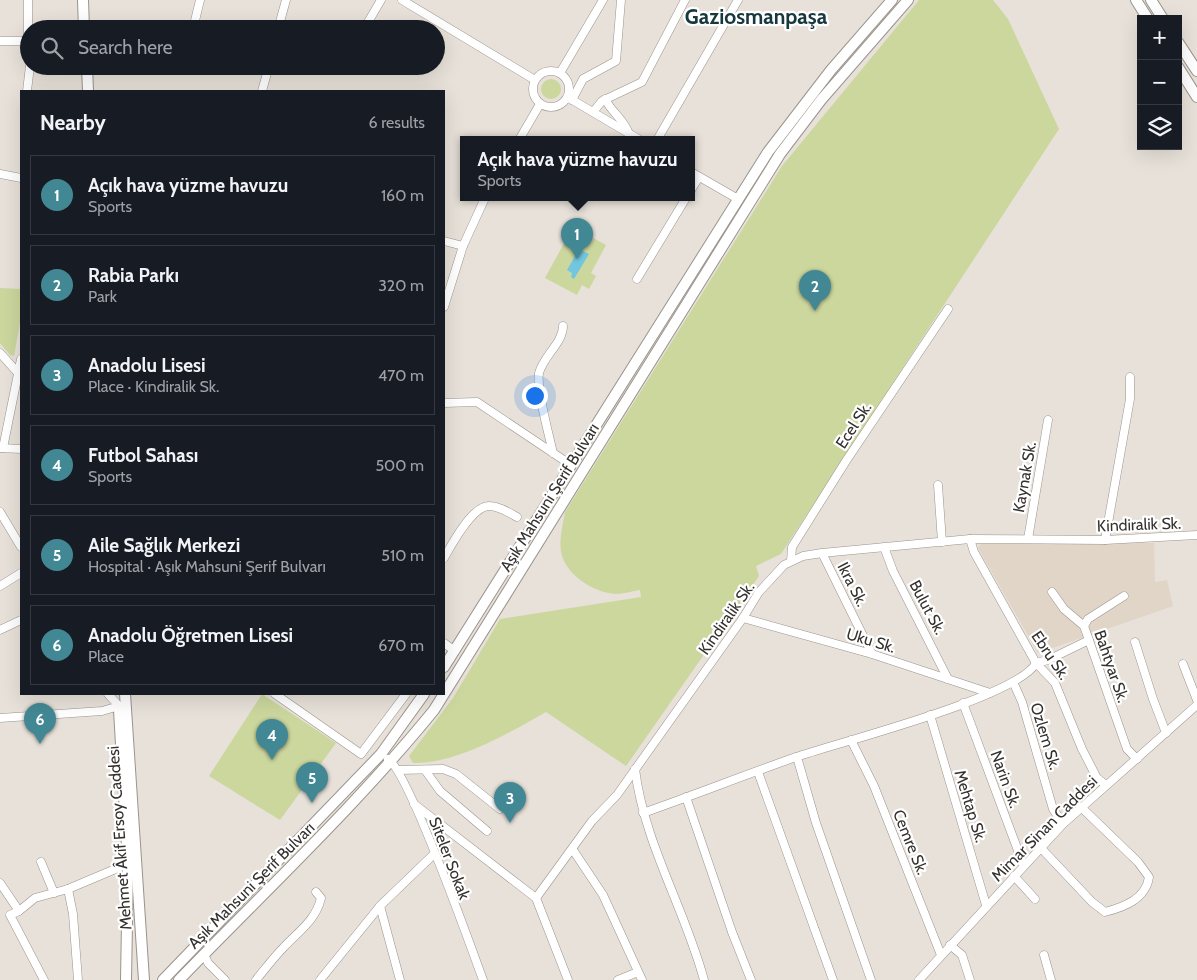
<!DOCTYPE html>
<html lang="en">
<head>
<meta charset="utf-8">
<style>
  :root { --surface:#171b24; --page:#20242c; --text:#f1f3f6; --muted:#9ea1a6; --line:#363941; --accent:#428894 }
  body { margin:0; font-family:Cabin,sans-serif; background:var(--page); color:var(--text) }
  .controls { position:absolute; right:15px; top:15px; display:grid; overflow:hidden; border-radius:0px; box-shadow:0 5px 20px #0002 }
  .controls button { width:45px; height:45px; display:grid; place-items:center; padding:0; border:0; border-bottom:1px solid var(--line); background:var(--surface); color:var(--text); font:25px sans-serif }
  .you { position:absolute; left:534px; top:395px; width:18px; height:18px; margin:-12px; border:4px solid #fff; border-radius:50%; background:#1a73e8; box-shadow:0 0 0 8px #1a73e833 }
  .badge { display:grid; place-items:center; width:32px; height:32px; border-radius:50%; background:var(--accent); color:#fff; font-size:16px; font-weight:700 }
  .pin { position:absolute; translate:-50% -41px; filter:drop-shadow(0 1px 2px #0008) }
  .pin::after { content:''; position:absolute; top:26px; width:18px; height:15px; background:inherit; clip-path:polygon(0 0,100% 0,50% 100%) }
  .popup { position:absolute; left:460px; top:136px; width:235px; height:65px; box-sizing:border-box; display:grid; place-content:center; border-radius:0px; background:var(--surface); filter:drop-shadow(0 1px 4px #0005); font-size:16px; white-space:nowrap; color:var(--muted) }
  .popup b { font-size:19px; color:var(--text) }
  .popup::after { content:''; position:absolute; left:50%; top:100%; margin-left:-10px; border:10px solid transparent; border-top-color:var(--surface) }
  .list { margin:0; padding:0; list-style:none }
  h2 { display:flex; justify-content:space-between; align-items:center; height:65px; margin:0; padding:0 20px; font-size:21px }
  h2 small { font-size:16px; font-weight:400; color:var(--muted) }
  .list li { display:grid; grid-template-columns:32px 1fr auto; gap:15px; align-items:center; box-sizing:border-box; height:80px; margin:0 10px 10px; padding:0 10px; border:1px solid var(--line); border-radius:0px }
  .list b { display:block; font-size:19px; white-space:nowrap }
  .list p { margin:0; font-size:16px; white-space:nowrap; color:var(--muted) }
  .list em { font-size:16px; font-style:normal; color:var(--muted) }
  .icon { flex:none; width:28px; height:28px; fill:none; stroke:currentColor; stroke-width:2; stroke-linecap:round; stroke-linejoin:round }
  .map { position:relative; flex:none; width:1197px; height:980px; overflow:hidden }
  .search { position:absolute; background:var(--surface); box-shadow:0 5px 20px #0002; left:20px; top:20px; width:425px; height:55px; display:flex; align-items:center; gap:12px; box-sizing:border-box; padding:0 18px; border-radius:28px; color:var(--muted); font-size:19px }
  .panel { position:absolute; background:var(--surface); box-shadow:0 5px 20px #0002; left:20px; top:90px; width:425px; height:605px; border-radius:0px }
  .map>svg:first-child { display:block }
  .built { fill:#e0d5c7 }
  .green { fill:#ccd79e }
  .water { fill:#73c6df }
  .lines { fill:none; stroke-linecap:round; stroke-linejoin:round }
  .minor-casing { stroke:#9a948d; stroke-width:9 }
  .major-casing { stroke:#9a948d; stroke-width:12 }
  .minor { stroke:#fff; stroke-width:8 }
  .major { stroke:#fff; stroke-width:10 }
  .labels { text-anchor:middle; stroke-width:4.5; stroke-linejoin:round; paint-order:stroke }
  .street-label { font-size:16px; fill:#34312e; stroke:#fff }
  .district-label { font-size:21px; font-weight:bold; fill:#17383e; stroke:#fff }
</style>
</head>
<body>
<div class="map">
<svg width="1197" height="980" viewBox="0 0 1197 980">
  <rect width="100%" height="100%" fill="#e7e1d9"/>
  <path class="built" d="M 982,542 L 1154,543 L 1155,582 L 1167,580 L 1173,606 L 1038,653 L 978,548 Z"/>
  <g class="green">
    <path d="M 919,0 L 993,0 L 1008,19 L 1059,129 L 781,554 L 756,566 L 759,576 L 626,766 L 546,712 C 509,733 456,764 413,763 L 409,756 L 453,698 L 500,619 L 641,597 L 640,590 C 632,591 624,594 616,594 C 594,593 564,574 561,551 C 559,539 563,524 565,512 L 782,166 Z"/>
    <circle cx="551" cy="89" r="10"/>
    <path d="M 573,227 L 606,245 L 591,273 L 596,276 L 589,289 L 582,285 L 577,295 L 545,278 Z"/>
    <path d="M 0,288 L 21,289 L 21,317 L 14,356 L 10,355 L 0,343 Z"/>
    <path d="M 262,694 L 336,743 L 280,820 L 209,776 Z"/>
  </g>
  <path class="water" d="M 579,249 L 589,254 L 574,279 L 571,277 L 572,273 L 567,270 Z"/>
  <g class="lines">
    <defs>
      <g id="minor">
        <path d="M 28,0 L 28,41"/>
        <path d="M 402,0 L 535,80"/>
        <path d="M 193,29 L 200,0"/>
        <path d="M 278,29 L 286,0"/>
        <path d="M 364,29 L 381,0"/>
        <path d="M 0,41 L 29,41"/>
        <circle cx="551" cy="89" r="18"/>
        <path d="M 560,73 L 603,0"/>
        <path d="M 27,91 L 30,66"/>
        <path d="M 262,91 L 269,66"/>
        <path d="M 569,98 L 640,140"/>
        <path d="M 605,99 C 612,113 624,119 629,134"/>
        <path d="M 572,100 L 583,79 L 616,61 L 621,0"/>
        <path d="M 593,112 L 602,101 L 642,82 L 685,0"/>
        <path d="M 519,140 L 540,104"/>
        <path d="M 657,140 L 738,0"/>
        <path d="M 691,172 L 738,199"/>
        <path d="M 0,174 L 21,178"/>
        <path d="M 691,190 L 699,177"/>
        <path d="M 444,241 L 463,246"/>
        <path d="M 637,279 L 686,198"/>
        <path d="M 444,307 L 463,246 L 485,198"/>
        <path d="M 0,353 L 18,373"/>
        <path d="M 444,403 L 477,402 L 571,465"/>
        <path d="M 0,448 L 21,449"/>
        <path d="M 3,448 L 21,359"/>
        <path d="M 553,453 C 549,435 536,388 539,373 C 544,355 563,343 563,326"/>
        <path d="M 938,485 L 942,542"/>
        <path d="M 0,512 L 21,547"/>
        <path d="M 970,539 L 974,552 L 1036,663 L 1055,683 L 1082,749 L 1097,778 L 1106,785"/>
        <path d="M 1028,539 L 1048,420"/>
        <path d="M 1105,540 L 1130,399 L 1130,377"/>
        <path d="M 884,547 L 893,571 L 948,679"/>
        <path d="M 822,553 L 872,654"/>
        <path d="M 444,558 C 452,544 472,506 489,506 C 499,506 508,512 517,517"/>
        <path d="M 791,561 L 792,547 L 846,461 L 948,309"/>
        <path d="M 0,586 L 21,573"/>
        <path d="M 1052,592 L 1064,609 L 1084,626"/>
        <path d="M 1124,596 L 1088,619 L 1084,626 L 1127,749 L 1137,759"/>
        <path d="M 743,618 L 872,654 L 990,693"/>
        <path d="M 0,630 L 21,620"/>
        <path d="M 1135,642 L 1153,699 L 1166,733"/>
        <path d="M 444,643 L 455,651"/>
        <path d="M 1183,664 L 1197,700"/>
        <path d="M 1014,684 L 1022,702 L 1053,809 L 1063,824"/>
        <path d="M 275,694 L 361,754 L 406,694"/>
        <path d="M 963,703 L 1023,864"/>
        <path d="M 930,715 L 986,905"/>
        <path d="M 0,718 L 102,711 L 119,706 L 108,694"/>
        <path d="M 851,740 L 874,786 L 941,955"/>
        <path d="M 797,757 L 816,823 L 871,980"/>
        <path d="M 388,759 C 408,771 471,947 483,980"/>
        <path d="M 635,769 C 644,843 685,909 704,980"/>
        <path d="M 398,770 L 443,769 L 456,774 L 500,809"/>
        <path d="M 425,770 L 440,791 L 487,831"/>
        <path d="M 758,772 L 833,980"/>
        <path d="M 686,797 L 732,932 L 751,980"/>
        <path d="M 414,804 L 536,898 L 592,821 L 617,795 L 743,618 L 759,592 L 784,565 L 803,556 L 822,553 L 970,539 L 1105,540 L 1197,535"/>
        <path d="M 643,813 C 694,795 745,775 796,757 C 840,742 1018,697 1036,663 L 1048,660 L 1089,640"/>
        <path d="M 1040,847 L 1092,902 L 1105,912 C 1124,907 1146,899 1149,877 L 1138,862 L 1081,807"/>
        <path d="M 573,850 L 603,895 L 642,980"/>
        <path d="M 41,862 L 54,893"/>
        <path d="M 1014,876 L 1035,899"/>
        <path d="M 0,883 L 19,911 L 10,915 L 44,980"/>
        <path d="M 68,889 L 73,914 L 78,980"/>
        <path d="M 536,898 L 568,980"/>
        <path d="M 380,906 L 400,980"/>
        <path d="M 19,911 L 35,898 L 68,889 L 132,862"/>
        <path d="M 950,945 L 962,955 L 970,980"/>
        <path d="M 204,954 L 208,963 L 225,980"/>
        <path d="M 1044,955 L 1051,980"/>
        <path d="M 256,980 C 265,969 274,957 284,947 C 299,931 316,920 321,898 L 316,892"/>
        <path d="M 320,980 L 380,906 L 434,854"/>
        <path d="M 618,980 L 638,972"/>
        <path d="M 919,980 L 1063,824 L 1197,705"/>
      </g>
      <g id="major">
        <path d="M 83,0 L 84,29"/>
        <path d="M 1136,0 L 1148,19"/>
        <path d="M 1151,0 L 1163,19"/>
        <path d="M 1178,42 L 1197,71"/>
        <path d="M 87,66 L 88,91"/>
        <path d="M 1178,67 L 1197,97"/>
        <path d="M 444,667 L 768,152 L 831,70 L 892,0"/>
        <path d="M 125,694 L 144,980"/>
        <path d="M 119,710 L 128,865 L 126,980"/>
        <path d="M 163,980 L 381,754 L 424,694"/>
        <path d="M 179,980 C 265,891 356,806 434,710 L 780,154 L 821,100 L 908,0"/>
      </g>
    </defs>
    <use href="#minor" class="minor-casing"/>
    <use href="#major" class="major-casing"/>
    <use href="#minor" class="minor"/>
    <use href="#major" class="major"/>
  </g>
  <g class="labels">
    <g class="street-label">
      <text transform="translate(853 425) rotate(-57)" y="6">Ecel Sk.</text>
      <text transform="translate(1024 477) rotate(-80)" y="6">Kaynak Sk.</text>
      <text transform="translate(549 497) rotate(-58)" y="6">Aşık Mahsuni Şerif Bulvarı</text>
      <text transform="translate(1139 524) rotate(-2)" y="6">Kindiralik Sk.</text>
      <text transform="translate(853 584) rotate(63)" y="6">Ikra Sk.</text>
      <text transform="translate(928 607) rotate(62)" y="6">Bulut Sk.</text>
      <text transform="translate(726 618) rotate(-55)" y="6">Kindiralik Sk.</text>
      <text transform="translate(871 640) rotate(17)" y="6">Uku Sk.</text>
      <text transform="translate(1051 655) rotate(56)" y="6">Ebru Sk.</text>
      <text transform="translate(1112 666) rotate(71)" y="6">Bahtyar Sk.</text>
      <text transform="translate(1046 736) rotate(73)" y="6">Ozlem Sk.</text>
      <text transform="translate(1006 779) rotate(70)" y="6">Narin Sk.</text>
      <text transform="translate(971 806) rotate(73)" y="6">Mehtap Sk.</text>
      <text transform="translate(1044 828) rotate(-45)" y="6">Mimar Sinan Caddesi</text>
      <text transform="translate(119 838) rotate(-94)" y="6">Mehmet Âkif Ersoy Caddesi</text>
      <text transform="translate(911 842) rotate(68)" y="6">Cemre Sk.</text>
      <text transform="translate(450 858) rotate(69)" y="6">Siteler Sokak</text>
      <text transform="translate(251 885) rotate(-45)" y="6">Aşık Mahsuni Şerif Bulvarı</text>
    </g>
    <g class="district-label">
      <text x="756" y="24">Gaziosmanpaşa</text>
    </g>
  </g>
</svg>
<div class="controls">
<button>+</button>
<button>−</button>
<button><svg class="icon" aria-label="layers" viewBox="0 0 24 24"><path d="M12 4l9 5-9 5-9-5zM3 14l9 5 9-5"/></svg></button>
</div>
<div class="you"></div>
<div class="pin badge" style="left:577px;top:259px">1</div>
<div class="popup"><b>Açık hava yüzme havuzu</b>Sports</div>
<div class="pin badge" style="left:815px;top:311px">2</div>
<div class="pin badge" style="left:510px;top:823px">3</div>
<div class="pin badge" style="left:272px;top:760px">4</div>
<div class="pin badge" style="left:312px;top:803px">5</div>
<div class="pin badge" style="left:40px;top:744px">6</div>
<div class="search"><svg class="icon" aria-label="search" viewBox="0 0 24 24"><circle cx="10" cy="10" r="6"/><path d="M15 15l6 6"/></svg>Search here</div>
<section class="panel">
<h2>Nearby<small>6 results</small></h2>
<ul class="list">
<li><span class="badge">1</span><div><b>Açık hava yüzme havuzu</b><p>Sports</p></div><em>160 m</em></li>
<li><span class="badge">2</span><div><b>Rabia Parkı</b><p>Park</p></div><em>320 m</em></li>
<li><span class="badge">3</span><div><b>Anadolu Lisesi</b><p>Place · Kindiralik Sk.</p></div><em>470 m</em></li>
<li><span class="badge">4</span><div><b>Futbol Sahası</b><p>Sports</p></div><em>500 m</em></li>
<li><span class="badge">5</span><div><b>Aile Sağlık Merkezi</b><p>Hospital · Aşık Mahsuni Şerif Bulvarı</p></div><em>510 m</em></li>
<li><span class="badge">6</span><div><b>Anadolu Öğretmen Lisesi</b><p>Place</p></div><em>670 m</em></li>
</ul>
</section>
</div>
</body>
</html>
